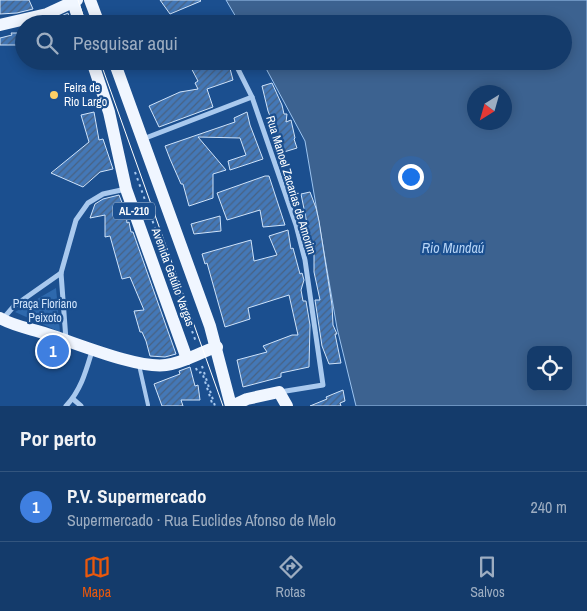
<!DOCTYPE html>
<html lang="pt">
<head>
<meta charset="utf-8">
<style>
  :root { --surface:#143b6b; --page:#1d4271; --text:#f1f3f6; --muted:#9dadc1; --line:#33557e; --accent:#ea580c }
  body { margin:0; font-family:"Archivo Narrow",sans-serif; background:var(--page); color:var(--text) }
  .controls { position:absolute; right:15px; bottom:15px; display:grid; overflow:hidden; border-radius:10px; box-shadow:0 2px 12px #0003 }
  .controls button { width:45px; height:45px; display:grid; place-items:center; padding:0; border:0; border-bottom:1px solid var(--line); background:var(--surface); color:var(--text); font:25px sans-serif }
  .compass { position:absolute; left:467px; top:85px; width:45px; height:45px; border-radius:50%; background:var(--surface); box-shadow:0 2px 12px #0003; rotate:217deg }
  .you { position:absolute; left:410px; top:176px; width:18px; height:18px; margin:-12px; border:4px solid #fff; border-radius:50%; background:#1a73e8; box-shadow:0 0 0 8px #1a73e833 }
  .badge { display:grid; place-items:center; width:32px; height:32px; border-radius:50%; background:var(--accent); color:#fff; font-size:16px; font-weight:700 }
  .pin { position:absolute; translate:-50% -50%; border:2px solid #fff; box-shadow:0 1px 5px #0006 }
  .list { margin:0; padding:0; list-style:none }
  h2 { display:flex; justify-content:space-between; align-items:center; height:65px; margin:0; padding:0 20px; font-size:21px }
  h2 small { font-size:16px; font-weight:400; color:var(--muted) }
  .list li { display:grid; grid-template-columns:32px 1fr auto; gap:15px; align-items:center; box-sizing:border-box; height:70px; padding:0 20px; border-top:1px solid var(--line) }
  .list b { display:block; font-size:19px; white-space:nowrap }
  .list p { margin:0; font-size:16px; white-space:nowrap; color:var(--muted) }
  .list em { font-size:16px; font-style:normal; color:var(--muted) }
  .icon { flex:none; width:28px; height:28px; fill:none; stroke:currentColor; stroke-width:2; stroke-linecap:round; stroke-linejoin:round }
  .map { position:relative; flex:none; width:587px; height:406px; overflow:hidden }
  .search { position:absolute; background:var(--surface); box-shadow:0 2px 12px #0003; left:15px; right:15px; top:15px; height:55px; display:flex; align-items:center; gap:12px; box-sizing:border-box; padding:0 18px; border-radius:28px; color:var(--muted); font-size:19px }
  .sheet { height:135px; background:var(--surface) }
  nav { display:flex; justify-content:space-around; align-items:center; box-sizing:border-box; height:70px; border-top:1px solid var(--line); background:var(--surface); font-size:14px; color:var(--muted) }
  nav a { display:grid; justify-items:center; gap:2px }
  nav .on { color:var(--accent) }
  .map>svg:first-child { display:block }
  .park { fill:#2e69ad }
  .water { fill:#3c6290; stroke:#9cc4f0; fill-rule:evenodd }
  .building { fill:url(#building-hatch); stroke:#cfe3fa }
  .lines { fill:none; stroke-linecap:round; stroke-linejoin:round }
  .path { stroke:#a9c9ee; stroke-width:2; stroke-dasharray:2.5 4; stroke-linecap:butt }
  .service { stroke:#a9c9ee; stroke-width:4 }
  .minor { stroke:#a9c9ee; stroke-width:5 }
  .primary { stroke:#f0f6ff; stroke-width:12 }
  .tram { stroke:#fff; stroke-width:1 }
  .poi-dot { fill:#ffd166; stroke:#1b4f8f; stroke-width:2 }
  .labels { text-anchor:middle; stroke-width:4.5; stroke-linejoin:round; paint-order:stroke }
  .shield { fill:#1b4f8f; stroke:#bbcadd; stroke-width:1 }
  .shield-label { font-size:11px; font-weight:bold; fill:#fff }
  .poi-label { font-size:12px; fill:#fff; stroke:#1b4f8f; text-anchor:start }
  .street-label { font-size:12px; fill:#fff; stroke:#1b4f8f }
  .park-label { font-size:12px; fill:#cfe3fa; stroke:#1b4f8f }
  .water-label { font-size:14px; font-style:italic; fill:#b5d3f5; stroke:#1b4f8f }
</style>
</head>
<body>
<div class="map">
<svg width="587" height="406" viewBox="0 0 587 406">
  <defs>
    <pattern id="building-hatch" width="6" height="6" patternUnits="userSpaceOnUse" patternTransform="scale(1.25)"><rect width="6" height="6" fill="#4478b7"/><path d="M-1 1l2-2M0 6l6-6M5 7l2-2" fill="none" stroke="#486282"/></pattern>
  </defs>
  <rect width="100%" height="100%" fill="#1b4f8f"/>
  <path class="park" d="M 56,288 L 60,332 L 15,312 Z"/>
  <path class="water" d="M 226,0 L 587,0 L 587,406 L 356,406 L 337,328 L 305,141 L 262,61 L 563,61 L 563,24 L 240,24 ZM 504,92 L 504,122 L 474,122 L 474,92 ZM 531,350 L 568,350 L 568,387 L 531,387 Z"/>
  <g class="building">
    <path d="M 0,0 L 29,0 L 33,9 L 17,13 L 0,14 Z"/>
    <path d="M 160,0 L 200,0 L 201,1 L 170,14 Z"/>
    <path d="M 68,13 L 71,24 L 41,24 L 50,21 Z"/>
    <path d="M 11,33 L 24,33 L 24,45 L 0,45 L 0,38 L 12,35 Z"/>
    <path d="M 198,61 L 228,61 L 233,80 L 207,89 L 213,107 L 159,127 L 149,106 L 180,92 L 198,89 L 195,83 L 198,81 L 189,64 Z"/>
    <path d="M 272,83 L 282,105 L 284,114 L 287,114 L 286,122 L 291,120 L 295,138 L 294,139 L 297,148 L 284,152 L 268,111 L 262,86 Z"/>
    <path d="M 94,112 L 99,140 L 103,139 L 113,169 L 100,172 L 83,187 L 51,173 L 89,142 L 81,115 Z"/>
    <path d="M 247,112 L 250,125 L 263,159 L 230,170 L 228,161 L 246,155 L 240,138 L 198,137 L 226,170 L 213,174 L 213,198 L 189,206 L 183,184 L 181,184 L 170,159 L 165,146 L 235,122 L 234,118 Z"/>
    <path d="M 265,176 L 269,176 L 285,225 L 263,227 L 260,210 L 227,220 L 217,193 Z"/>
    <path d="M 310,192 L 316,208 L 319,221 L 332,305 L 333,325 L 337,334 L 335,334 L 341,363 L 329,364 L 322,346 L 315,300 L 320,300 L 314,272 L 314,248 L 312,248 L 301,194 Z"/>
    <path d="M 119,195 L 126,213 L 127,223 L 129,222 L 131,232 L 133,232 L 176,354 L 165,357 L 150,356 L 146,341 L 142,332 L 140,332 L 134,311 L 144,310 L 130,277 L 122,279 L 110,236 L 105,237 L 105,215 L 90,218 L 95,204 L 103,199 Z"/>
    <path d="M 220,216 L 221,231 L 194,234 L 191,224 Z"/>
    <path d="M 288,230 L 291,249 L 293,248 L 300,274 L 302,273 L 304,280 L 301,290 L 303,301 L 306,301 L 310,325 L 309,367 L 281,373 L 281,377 L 243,387 L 237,360 L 267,352 L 263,346 L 292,335 L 298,335 L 289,295 L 248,308 L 250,319 L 225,327 L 207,263 L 205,264 L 202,254 L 251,240 L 254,261 L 277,255 L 269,236 Z"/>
    <path d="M 190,367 L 195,386 L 198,385 L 200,400 L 181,400 L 183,406 L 162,406 L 154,384 L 180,374 L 179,371 Z"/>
    <path d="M 343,390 L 345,401 L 340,403 L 341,406 L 310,406 L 327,399 L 326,397 Z"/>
  </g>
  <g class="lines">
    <g class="path">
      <path d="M 135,172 L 196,342"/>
      <path d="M 202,366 L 215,406"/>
      <path d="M 196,368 L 198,373 L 202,372 L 212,403 L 214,403"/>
    </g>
    <path class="service" d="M 139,365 L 148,405"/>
    <g class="minor">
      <path d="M 234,61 L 252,97 L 296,225 L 305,260 L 323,385 L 280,392"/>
      <path d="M 143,139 L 252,97"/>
      <path d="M 2,320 L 14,306 L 61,273"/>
      <path d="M 66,340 L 61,273 L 76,220 L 88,203 L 103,194 L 126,189"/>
      <path d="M 73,399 L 81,406"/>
      <path d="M 66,406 C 81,390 86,371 92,351"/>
    </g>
    <g class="primary">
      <path d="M 90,0 L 99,24"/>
      <path d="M 73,2 L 80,24"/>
      <path d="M 0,25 L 47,14 L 77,0"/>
      <path d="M 92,61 L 109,112 L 126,189 L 187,359"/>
      <path d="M 114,61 L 210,326 L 231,406"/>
      <path d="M 0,318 C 13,326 32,329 47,334 C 76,343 138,369 166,365 C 183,363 200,352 217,347"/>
      <path d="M 232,406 L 247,399 L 279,392 L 287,406"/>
    </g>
    <g class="tram">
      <path d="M 78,0 L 86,24"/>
      <path d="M 100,61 L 223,406"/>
    </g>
  </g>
  <circle class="poi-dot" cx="54" cy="95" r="5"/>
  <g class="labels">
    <rect class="shield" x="113" y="202.5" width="42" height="17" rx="4"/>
    <g class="shield-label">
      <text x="134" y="215">AL-210</text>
    </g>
    <g class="poi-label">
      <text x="64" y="92">Feira de<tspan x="64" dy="14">Rio Largo</tspan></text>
    </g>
    <g class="street-label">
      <text transform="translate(291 185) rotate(73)" y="4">Rua Manoel Zacarias de Amorim</text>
      <text transform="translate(173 277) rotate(70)" y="4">Avenida Getúlio Vargas</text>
    </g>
    <g class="park-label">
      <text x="45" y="308">Praça Floriano<tspan x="45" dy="14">Peixoto</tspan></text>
    </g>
    <g class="water-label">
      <text x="453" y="253">Rio Mundaú</text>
    </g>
  </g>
</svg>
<div class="controls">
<button><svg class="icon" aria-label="locate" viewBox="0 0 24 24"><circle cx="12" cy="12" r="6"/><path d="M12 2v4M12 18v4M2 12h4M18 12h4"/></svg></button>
</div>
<svg class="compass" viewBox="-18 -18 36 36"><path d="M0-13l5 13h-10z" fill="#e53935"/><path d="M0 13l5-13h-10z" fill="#9dadc1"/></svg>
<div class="you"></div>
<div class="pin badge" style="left:53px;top:351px;background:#3f7fe0">1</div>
<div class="search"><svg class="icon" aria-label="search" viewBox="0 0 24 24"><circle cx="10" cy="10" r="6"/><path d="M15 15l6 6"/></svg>Pesquisar aqui</div>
</div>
<section class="sheet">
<h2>Por perto<small></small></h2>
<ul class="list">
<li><span class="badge" style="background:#3f7fe0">1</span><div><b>P.V. Supermercado</b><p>Supermercado · Rua Euclides Afonso de Melo</p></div><em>240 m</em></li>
</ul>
</section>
<nav>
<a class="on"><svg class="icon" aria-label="map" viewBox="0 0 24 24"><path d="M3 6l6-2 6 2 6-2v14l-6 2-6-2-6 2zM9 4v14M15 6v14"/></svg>Mapa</a>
<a><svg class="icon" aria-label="directions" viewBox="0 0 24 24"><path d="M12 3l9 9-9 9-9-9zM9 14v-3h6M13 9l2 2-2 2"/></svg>Rotas</a>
<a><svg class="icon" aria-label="saved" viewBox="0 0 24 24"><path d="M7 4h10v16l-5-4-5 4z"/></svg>Salvos</a>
</nav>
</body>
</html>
